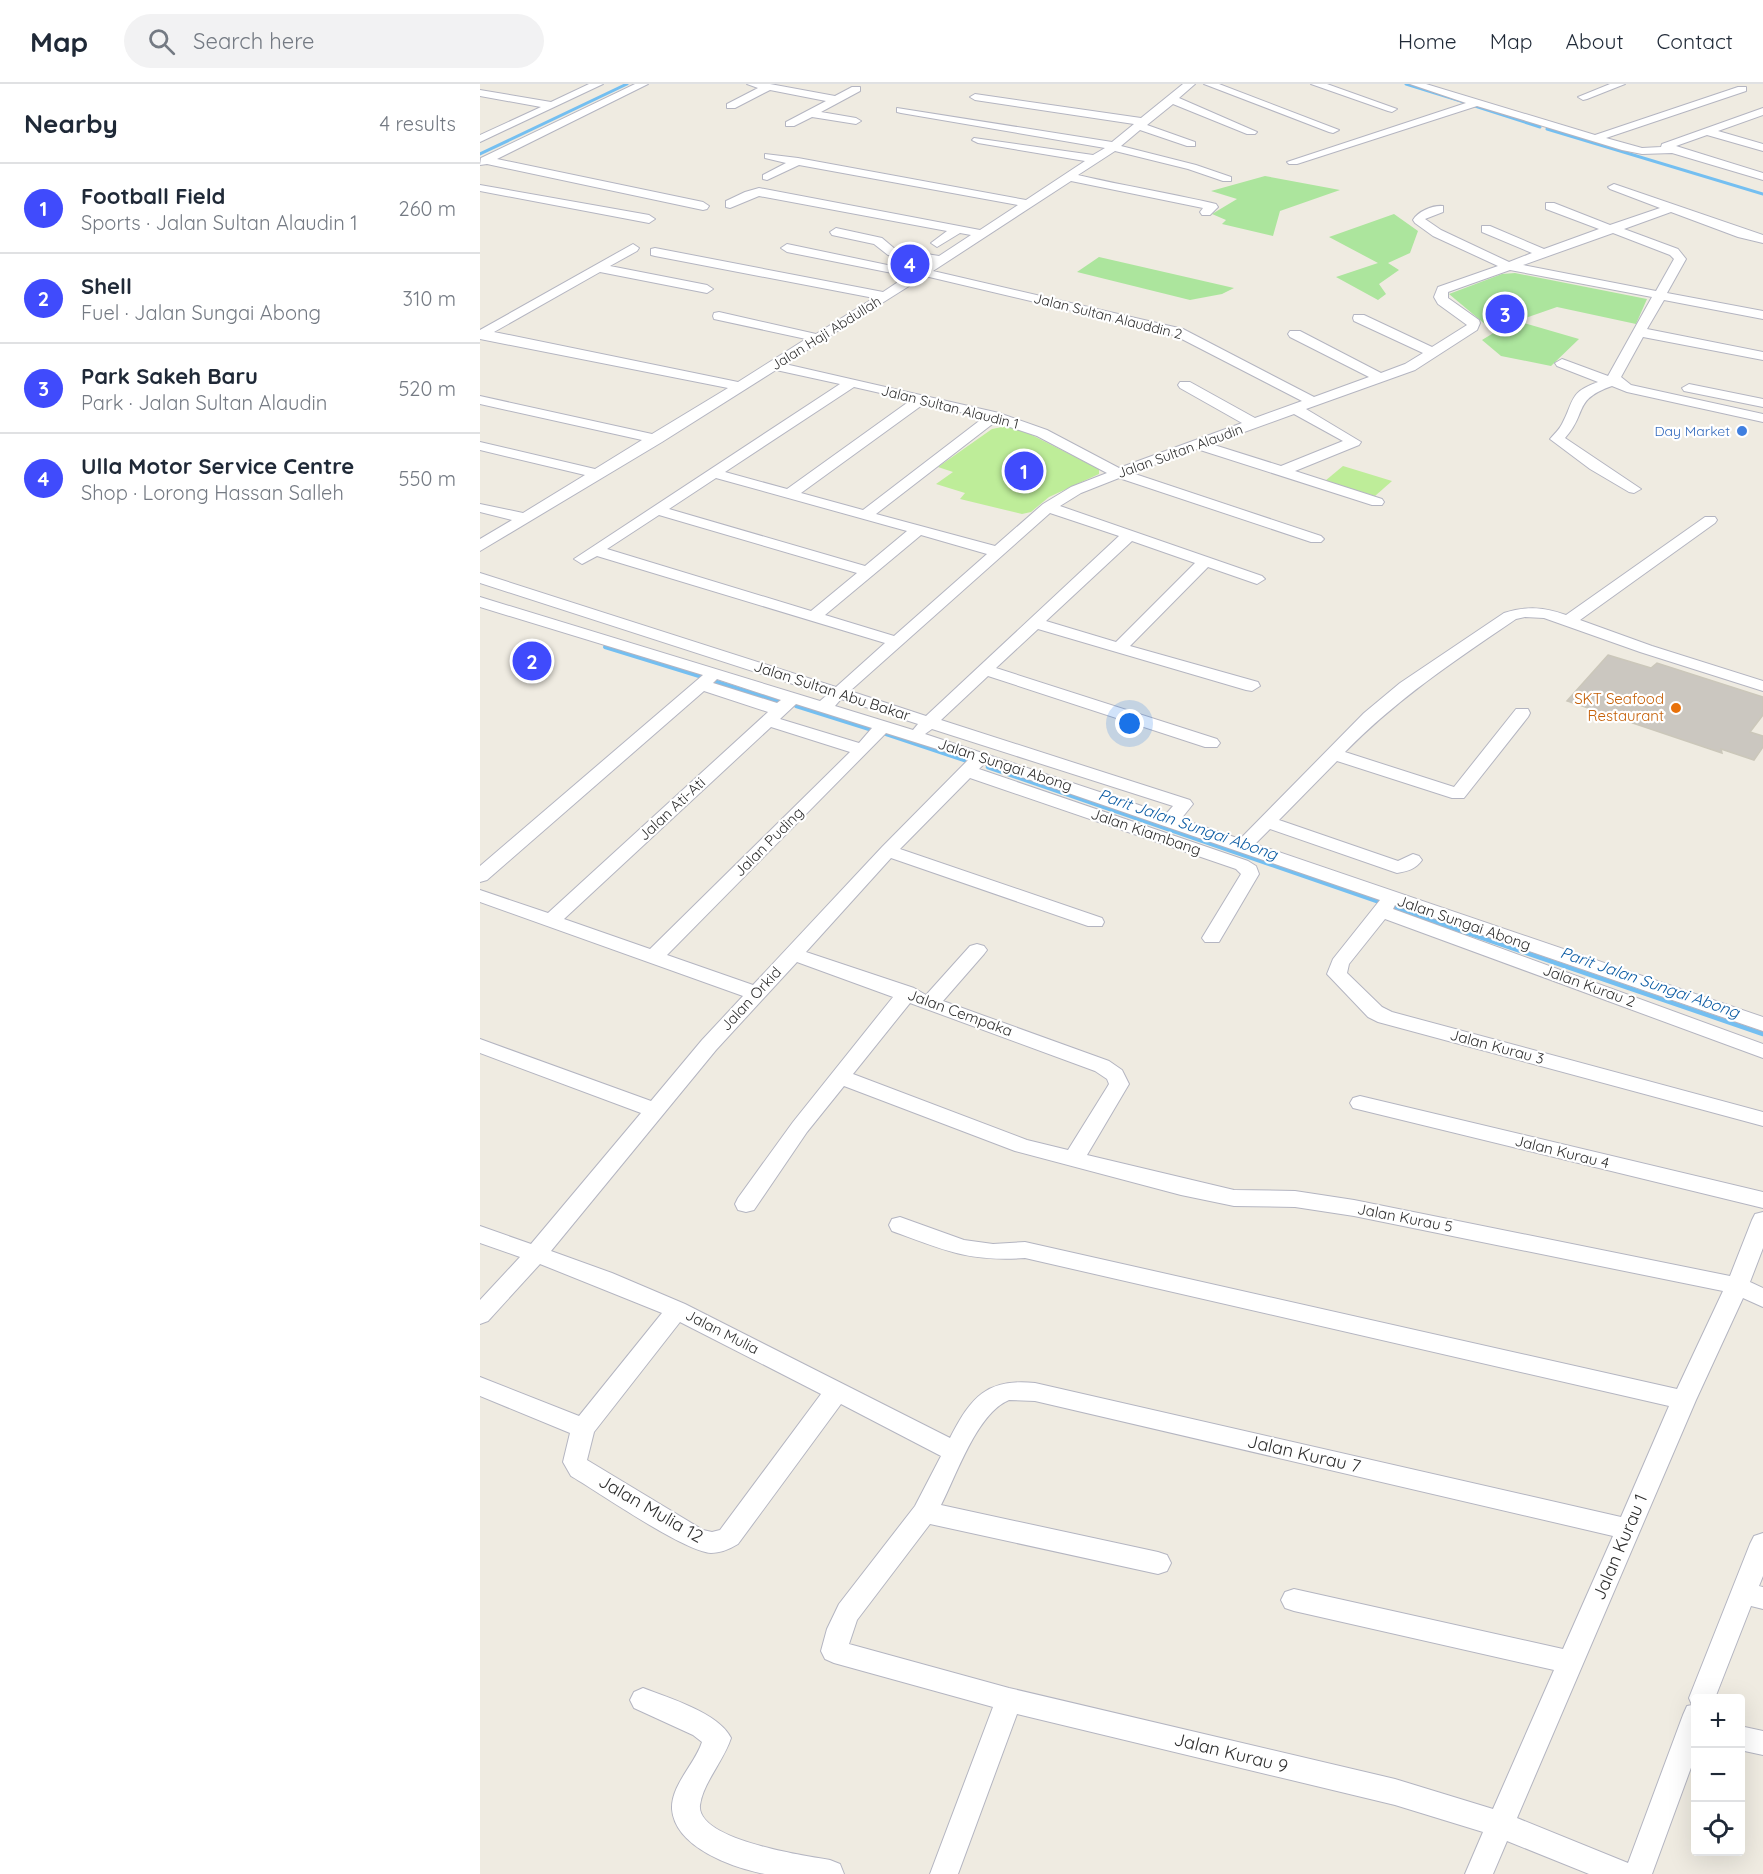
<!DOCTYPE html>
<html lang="en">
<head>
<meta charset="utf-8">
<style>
  :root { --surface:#fff; --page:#f2f2f3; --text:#1f2937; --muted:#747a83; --line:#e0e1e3; --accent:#404bfc }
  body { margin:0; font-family:Quicksand,sans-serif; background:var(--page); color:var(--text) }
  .controls { position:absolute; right:18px; bottom:18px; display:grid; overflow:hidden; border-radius:6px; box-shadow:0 6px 24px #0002 }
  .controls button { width:54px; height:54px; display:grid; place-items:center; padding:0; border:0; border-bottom:2px solid var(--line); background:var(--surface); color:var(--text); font:30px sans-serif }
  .you { position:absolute; left:650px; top:640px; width:21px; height:21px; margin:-15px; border:4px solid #fff; border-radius:50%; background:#1a73e8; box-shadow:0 0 0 9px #1a73e833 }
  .badge { display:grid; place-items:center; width:39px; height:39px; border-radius:50%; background:var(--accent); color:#fff; font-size:20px; font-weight:700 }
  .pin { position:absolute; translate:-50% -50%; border:3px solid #fff; box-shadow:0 2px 6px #0006 }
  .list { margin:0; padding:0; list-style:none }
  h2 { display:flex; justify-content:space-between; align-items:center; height:78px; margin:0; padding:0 24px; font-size:26px }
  h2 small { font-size:20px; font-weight:400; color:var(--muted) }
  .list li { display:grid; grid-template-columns:39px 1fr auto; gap:18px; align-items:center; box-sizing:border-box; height:90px; padding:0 24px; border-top:2px solid var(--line) }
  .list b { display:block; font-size:22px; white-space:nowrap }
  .list p { margin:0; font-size:20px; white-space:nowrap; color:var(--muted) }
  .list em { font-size:20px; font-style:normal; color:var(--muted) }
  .icon { flex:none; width:33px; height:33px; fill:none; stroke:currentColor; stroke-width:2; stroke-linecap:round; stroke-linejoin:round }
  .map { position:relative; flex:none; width:1283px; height:1790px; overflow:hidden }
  header { display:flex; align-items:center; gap:36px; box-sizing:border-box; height:84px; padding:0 30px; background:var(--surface); border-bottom:2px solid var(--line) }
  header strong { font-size:28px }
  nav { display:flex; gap:33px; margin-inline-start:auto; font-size:21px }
  .search { width:420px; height:54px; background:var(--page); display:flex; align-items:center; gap:15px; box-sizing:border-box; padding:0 21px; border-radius:33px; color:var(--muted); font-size:22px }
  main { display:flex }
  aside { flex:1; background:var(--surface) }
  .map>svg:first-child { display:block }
  .green { fill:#ace59d }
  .pitch { fill:#beed99 }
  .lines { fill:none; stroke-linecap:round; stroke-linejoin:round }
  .stream-far2 { stroke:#74bff1; stroke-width:3 }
  .stream-far1 { stroke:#74bff1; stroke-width:4 }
  .stream { stroke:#74bff1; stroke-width:4.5 }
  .building { fill:#cbc7c0; stroke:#cbc7ba; stroke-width:1.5 }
  .minor-casing { stroke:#b4b5c1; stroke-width:2 }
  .minor { fill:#fff; fill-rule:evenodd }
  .shop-dot { fill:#3f7fe0; stroke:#fff; stroke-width:2 }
  .food-dot { fill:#e8710a; stroke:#fff; stroke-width:2 }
  .labels { text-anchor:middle; stroke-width:4.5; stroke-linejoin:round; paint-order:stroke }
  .far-street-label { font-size:14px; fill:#2e2e2e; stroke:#fff }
  .far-shop-label { font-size:14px; fill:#366cbe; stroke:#fff; text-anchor:end }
  .street-label { font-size:15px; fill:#2e2e2e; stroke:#fff }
  .food-label { font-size:15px; fill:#c56008; stroke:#fff; text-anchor:end }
  .water-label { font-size:16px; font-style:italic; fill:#0c5ca4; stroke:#fff }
  .near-street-label { font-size:18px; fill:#2e2e2e; stroke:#fff }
</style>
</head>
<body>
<header>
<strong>Map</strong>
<div class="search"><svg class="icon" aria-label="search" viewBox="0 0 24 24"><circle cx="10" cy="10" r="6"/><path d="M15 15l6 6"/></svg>Search here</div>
<nav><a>Home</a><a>Map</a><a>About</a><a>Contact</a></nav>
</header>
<main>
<aside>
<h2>Nearby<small>4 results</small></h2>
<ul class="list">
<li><span class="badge">1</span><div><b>Football Field</b><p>Sports · Jalan Sultan Alaudin 1</p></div><em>260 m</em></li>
<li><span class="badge">2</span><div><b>Shell</b><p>Fuel · Jalan Sungai Abong</p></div><em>310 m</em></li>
<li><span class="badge">3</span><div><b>Park Sakeh Baru</b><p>Park · Jalan Sultan Alaudin</p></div><em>520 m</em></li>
<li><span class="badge">4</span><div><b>Ulla Motor Service Centre</b><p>Shop · Lorong Hassan Salleh</p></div><em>550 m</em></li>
</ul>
</aside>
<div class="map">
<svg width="1283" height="1790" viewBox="0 0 1283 1790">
  <rect width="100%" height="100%" fill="#efebe1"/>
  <g class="green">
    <path d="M 785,92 L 860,106 L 800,127 L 793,152 L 742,140 L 746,136 L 732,130 L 757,115 L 731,107 Z"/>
    <path d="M 914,130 L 938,147 L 930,169 L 908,179 L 919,186 L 899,200 L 906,210 L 898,216 L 856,193 L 898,179 L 849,153 Z"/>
    <path d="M 619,173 L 754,204 L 742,210 L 710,216 L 597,188 Z"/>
    <path d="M 1035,189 L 1167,215 L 1156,240 L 1077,223 L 1037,237 L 1099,255 L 1071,282 L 1021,272 L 1002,256 L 1020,245 L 1006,241 L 969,210 L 1022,190 Z"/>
  </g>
  <g class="pitch">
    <path d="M 527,342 L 538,344 L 619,385 L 619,390 L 569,413 L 551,428 L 542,430 L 480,415 L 485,409 L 456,400 L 473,388 L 458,383 L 512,345 Z"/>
    <path d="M 863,382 L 912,397 L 895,412 L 845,397 Z"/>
  </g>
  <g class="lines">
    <g class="stream-far2">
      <path d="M 926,0 L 984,18"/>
      <path d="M 995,22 L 1060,43"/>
      <path d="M 1067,45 L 1283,110"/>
      <path d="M 0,70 L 147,0"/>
    </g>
    <g class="stream-far1">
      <path d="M 125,563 L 219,592"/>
      <path d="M 237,598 L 300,618"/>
      <path d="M 316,622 L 389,645"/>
      <path d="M 406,650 L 490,678"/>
    </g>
    <g class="stream">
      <path d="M 508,683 L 900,818"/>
      <path d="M 912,823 L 1283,950"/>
    </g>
  </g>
  <path class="building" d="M 1128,571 L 1171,584 L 1177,579 L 1283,613 L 1283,631 L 1270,648 L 1283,652 L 1283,663 L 1274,676 L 1241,665 L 1242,669 L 1087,617 Z"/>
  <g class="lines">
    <defs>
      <g id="minor">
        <path d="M 109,0 L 123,0 L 0,58 L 0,51 L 61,23 L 0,12 L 0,6 L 71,18 Z"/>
        <path d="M 155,0 L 168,0 L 17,75 L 223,118 L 229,122 L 227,125 L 223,126 L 7,80 L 0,81 L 1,74 Z"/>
        <path d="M 267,0 L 290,0 L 355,12 L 372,3 L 380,3 L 380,7 L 341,28 L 376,34 L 381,37 L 376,40 L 332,33 L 314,42 L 306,42 L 306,38 L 346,17 L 290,6 L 255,24 L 247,24 L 247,20 L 278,4 Z"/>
        <path d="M 703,0 L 715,0 L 699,14 L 777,48 L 775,50 L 767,50 L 693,20 L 667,41 L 715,58 L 715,62 L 707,62 L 660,46 L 641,62 L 716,81 L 751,93 L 751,97 L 743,97 L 708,85 L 635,67 L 598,91 C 644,102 690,109 736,120 L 738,123 L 730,131 L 722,131 L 720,128 L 723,124 L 591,97 L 453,187 L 703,245 L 834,313 L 889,293 L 810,253 L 808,250 L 810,247 L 820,247 L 901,289 L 925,280 L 943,269 L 874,237 L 873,234 L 874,231 L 884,231 L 952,263 L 987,241 L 958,220 L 954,213 L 958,203 L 1018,182 L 953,152 L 935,139 L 933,136 C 938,127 953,121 963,122 L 963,128 L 945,135 L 961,146 L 1029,178 L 1052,169 L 1002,148 L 1002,142 L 1010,142 L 1064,165 L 1119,145 L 1066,125 L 1066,119 L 1074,119 L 1130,141 L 1180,124 L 1130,105 L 1128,103 L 1134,100 L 1283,151 L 1283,159 L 1258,153 L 1191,128 L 1144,145 L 1198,165 L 1206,175 L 1187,209 L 1283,227 L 1283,235 L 1184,216 L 1167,245 L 1283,268 L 1283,276 L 1163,253 L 1141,293 L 1151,301 L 1283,330 L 1283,338 L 1147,308 L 1132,302 C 1092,316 1108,329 1085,354 L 1161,405 L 1154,409 L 1149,408 L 1110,385 L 1070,355 C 1074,350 1079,346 1082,340 C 1095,316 1088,309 1118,298 L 1077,282 L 1075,279 L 1082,275 L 1128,292 L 1172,213 L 1030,186 L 968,208 L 968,214 L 999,236 L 1000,239 L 997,246 L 935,286 L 826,325 L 881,358 L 879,361 L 815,387 L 902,415 L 904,418 L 902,421 L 892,421 L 717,365 L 652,389 L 841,452 L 844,455 L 841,458 L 831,458 L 639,394 L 601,409 L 580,422 L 782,492 L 785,495 L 777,500 L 728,483 L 650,562 L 778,598 L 780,602 L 772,607 L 766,606 L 558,545 L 516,584 L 737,655 L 740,659 L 737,663 L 725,663 L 508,592 L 461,636 L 710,716 L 713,720 L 701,735 L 760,755 L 884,629 L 920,599 L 1024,529 C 1047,522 1064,523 1086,531 L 1225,433 L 1235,433 L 1237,436 L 1235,439 L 1100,536 L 1172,562 L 1283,597 L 1283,607 L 1160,568 L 1064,534 L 1045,533 L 1036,535 C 973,578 918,614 865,668 L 974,703 L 1036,625 L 1048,625 L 1050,629 L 1048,633 L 984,714 L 972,714 L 857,677 L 799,736 L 918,777 L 933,770 L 939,772 L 942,776 C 936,785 928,787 917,789 L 790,745 L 775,760 L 1283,933 L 1283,947 L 915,821 L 913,825 L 1283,960 L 1283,974 L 905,835 L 869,880 L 867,889 L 902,923 L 912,928 L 1283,1028 L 1283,1042 L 898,938 L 888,933 L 847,890 L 853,875 L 900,816 L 504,680 L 499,685 L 768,777 L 776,782 L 779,790 L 739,858 L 725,858 L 722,854 L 761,790 L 756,785 L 490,694 L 420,765 L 622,834 L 624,838 L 622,842 L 608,842 L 411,774 L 326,868 L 434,904 L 446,911 L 490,862 L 497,860 L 504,862 L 507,866 L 504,870 L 463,917 L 629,977 L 642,986 L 649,1000 L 607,1071 L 754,1106 L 815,1107 L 874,1116 L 1250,1192 L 1272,1136 L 1275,1130 L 1283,1128 L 1283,1164 L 1270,1198 L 1283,1204 L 1283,1223 L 1263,1214 L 1216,1316 L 1037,1734 L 1148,1779 L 1203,1631 L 1207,1622 L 1212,1621 L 1209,1614 L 1270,1460 L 1274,1452 L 1283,1449 L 1283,1492 L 1279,1502 L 1283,1503 L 1283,1525 L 1271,1522 L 1235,1614 L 1216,1614 L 1216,1670 L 1172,1790 L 1109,1790 L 1027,1757 L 1013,1790 L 985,1790 L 1003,1748 L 915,1721 L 537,1630 L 478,1790 L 450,1790 L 513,1623 L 354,1579 L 345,1575 L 341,1567 L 347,1545 L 359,1520 L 435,1422 L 461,1372 L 361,1320 L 258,1460 C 250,1465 240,1469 231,1469 C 203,1467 120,1409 91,1392 L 83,1378 L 90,1349 L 0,1312 L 0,1293 L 99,1332 L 182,1229 L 60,1180 L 8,1237 L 0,1240 L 0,1216 L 40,1173 L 0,1159 L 0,1142 L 51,1160 L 161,1029 L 0,969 L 0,955 L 171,1017 L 222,956 L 263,912 L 0,818 L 0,806 L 68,829 L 288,628 L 224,607 L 7,796 L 0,798 L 0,782 L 223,591 L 0,523 L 0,513 L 340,617 L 347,611 L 0,499 L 0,489 L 356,603 L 405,559 L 117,472 L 102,480 L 94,475 L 360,300 L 296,286 L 182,358 L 0,467 L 0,455 L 32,436 L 0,428 L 0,420 L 43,429 L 105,391 L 0,366 L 0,358 L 115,385 L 162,356 L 0,320 L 0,312 L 172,350 L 248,304 L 0,255 L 0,246 L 153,160 L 159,164 L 157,167 L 130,182 L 227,201 L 233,205 L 227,209 L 120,188 L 14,248 L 258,298 L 326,255 L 234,235 L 233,232 L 234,229 L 239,228 L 336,250 L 394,214 L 175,172 L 171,171 L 171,165 L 175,164 L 403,208 L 427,192 L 307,168 L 301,164 L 307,160 L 436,187 L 450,178 L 408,171 L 394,160 L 352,151 L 350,148 L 356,144 L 402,154 L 415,165 L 459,172 L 491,151 L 480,149 L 457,163 L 451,159 L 467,147 L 279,112 L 250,124 L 246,123 L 246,117 L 265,108 L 279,104 L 500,146 L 538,121 L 319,81 L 287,96 L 283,95 L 283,91 L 306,79 L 285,74 L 285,70 L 318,74 L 546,116 L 605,77 L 498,59 L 492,56 L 494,54 L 613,71 L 625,64 L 421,29 L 417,28 L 417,24 L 632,58 L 654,40 L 495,16 L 490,13 L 495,10 L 661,34 ZM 1133,149 L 1190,171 L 1194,175 L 1176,207 L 1043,181 ZM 445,192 L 694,251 L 822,317 L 775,334 L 710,298 L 700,298 L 698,301 L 700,304 L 762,339 L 639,384 L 567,346 L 519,329 L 305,280 ZM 374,303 L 431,316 L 307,405 L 245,388 ZM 445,319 L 503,334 L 383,426 L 321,409 ZM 814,330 L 863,357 L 801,382 L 731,360 ZM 515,338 L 557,352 L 627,389 L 591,403 L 563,420 L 515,462 L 396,430 ZM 236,394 L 427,447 L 385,482 L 189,425 ZM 570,429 L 639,452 L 446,632 L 370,607 ZM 179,431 L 377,489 L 331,527 L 127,465 ZM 441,451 L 507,470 L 414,552 L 345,531 ZM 652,457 L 715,479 L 636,558 L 566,537 ZM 237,595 L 301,616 L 297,619 L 233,599 ZM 361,615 L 438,640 L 433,646 L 355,622 ZM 316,620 L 392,644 L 379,659 L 300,635 ZM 291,643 L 370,668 L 170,865 L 84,835 ZM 452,645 L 693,722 L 686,730 L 445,650 ZM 406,649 L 489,675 L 402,763 L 273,901 L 187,871 ZM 317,878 L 413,913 L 313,1038 L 258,1114 L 255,1120 L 258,1126 L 266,1128 L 274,1126 L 327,1048 L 364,1002 L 535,1067 L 701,1111 L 754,1122 L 815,1123 L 874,1132 L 1243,1207 L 1197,1305 L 545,1158 L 513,1160 L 484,1156 L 420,1133 L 412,1135 L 409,1141 L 412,1147 C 464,1166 488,1178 545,1174 L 1189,1322 L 1141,1433 L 555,1299 C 507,1294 491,1313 470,1354 L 205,1220 L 132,1189 L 71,1167 L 236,966 ZM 430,919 L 615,987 L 627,995 L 629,1000 L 626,1005 L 588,1066 L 547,1056 L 373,990 ZM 200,1238 L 341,1310 L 240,1446 L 232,1448 L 223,1446 L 107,1376 L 114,1348 ZM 529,1316 L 555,1317 L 1133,1452 L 1083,1565 L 814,1505 L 805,1508 L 801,1516 L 805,1524 L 814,1527 L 1074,1586 L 1013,1725 L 915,1695 L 529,1604 L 369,1560 L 377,1536 L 450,1440 L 678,1490 L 687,1487 L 691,1479 L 687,1471 L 678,1468 L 461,1421 C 476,1392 497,1329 529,1316 Z"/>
        <path d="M 724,0 L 739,0 L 859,46 L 853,49 L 849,48 Z"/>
        <path d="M 831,0 L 847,0 L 917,25 L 912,28 L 908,27 Z"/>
        <path d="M 930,0 L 946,0 L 1115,51 L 1258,3 L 1266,3 L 1266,7 L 1126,54 L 1162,64 L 1181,63 L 1182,60 L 1283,24 L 1283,31 L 1238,47 L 1283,60 L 1283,67 L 1227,51 L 1196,62 L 1283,89 L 1283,96 L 1192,69 L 1162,70 L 1142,66 L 997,22 L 817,80 L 809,80 L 807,78 L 986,19 Z"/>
        <path d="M 1130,0 L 1145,0 L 1107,15 L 1103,16 L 1098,13 Z"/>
        <path d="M 0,101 L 169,131 L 175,135 L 169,139 L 0,107 Z"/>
        <path d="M 1209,300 L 1283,315 L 1283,323 L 1204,307 L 1202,304 Z"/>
        <path d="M 880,1012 L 1283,1108 L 1283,1124 L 873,1024 L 870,1019 L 873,1014 Z"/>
        <path d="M 163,1604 C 189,1614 239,1629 251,1654 C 244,1676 223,1699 220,1721 C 216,1756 325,1772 350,1776 L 360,1780 L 364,1790 C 339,1790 310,1790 285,1790 C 254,1784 195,1764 192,1725 C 191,1701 215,1680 222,1658 L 213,1651 L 154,1624 L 150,1616 L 154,1608 Z"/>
        <path d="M 1260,1642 L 1283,1647 L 1283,1671 L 1260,1666 Z"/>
      </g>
    </defs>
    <use href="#minor" class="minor-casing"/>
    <use href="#minor" class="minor"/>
  </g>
  <circle class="shop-dot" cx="1262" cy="347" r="6"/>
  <circle class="food-dot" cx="1196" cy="624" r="6"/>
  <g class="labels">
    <g class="far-street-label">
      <text transform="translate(628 232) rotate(14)" y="5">Jalan Sultan Alauddin 2</text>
      <text transform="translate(346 249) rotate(-32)" y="5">Jalan Haji Abdullah</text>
      <text transform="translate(470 323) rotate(14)" y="5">Jalan Sultan Alaudin 1</text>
      <text transform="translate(700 367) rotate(-20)" y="5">Jalan Sultan Alaudin</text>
    </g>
    <g class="far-shop-label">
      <text x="1250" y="352">Day Market</text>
    </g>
    <g class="street-label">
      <text transform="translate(352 607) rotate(18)" y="5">Jalan Sultan Abu Bakar</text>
      <text transform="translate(525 681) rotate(18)" y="5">Jalan Sungai Abong</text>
      <text transform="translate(192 725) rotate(-43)" y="5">Jalan Ati-Ati</text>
      <text transform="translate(666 748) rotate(19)" y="5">Jalan Kiambang</text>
      <text transform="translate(289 758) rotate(-45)" y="5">Jalan Puding</text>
      <text transform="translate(984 839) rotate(19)" y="5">Jalan Sungai Abong</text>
      <text transform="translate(1109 902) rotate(20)" y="5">Jalan Kurau 2</text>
      <text transform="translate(271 915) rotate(-47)" y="5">Jalan Orkid</text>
      <text transform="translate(480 929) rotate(20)" y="5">Jalan Cempaka</text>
      <text transform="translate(1017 963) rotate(15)" y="5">Jalan Kurau 3</text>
      <text transform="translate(1082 1068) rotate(14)" y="5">Jalan Kurau 4</text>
      <text transform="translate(925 1134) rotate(11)" y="5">Jalan Kurau 5</text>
      <text transform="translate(242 1248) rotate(27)" y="5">Jalan Mulia</text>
    </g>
    <g class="food-label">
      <text x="1184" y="620">SKT Seafood<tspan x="1184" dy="17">Restaurant</tspan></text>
    </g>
    <g class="water-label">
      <text transform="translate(708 740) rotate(19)" y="6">Parit Jalan Sungai Abong</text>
      <text transform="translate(1170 898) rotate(19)" y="6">Parit Jalan Sungai Abong</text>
    </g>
    <g class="near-street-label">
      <text transform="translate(824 1370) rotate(13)" y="6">Jalan Kurau 7</text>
      <text transform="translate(171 1425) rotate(30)" y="6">Jalan Mulia 12</text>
      <text transform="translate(1140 1463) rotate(-67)" y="6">Jalan Kurau 1</text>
      <text transform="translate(751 1669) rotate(14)" y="6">Jalan Kurau 9</text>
    </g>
  </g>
</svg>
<div class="controls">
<button>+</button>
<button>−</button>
<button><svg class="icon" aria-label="locate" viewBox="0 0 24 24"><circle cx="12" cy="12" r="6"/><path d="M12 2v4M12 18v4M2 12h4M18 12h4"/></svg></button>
</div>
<div class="you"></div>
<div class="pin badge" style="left:544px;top:387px">1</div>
<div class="pin badge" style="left:52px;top:577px">2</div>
<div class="pin badge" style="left:1025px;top:230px">3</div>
<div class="pin badge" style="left:430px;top:180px">4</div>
</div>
</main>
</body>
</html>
